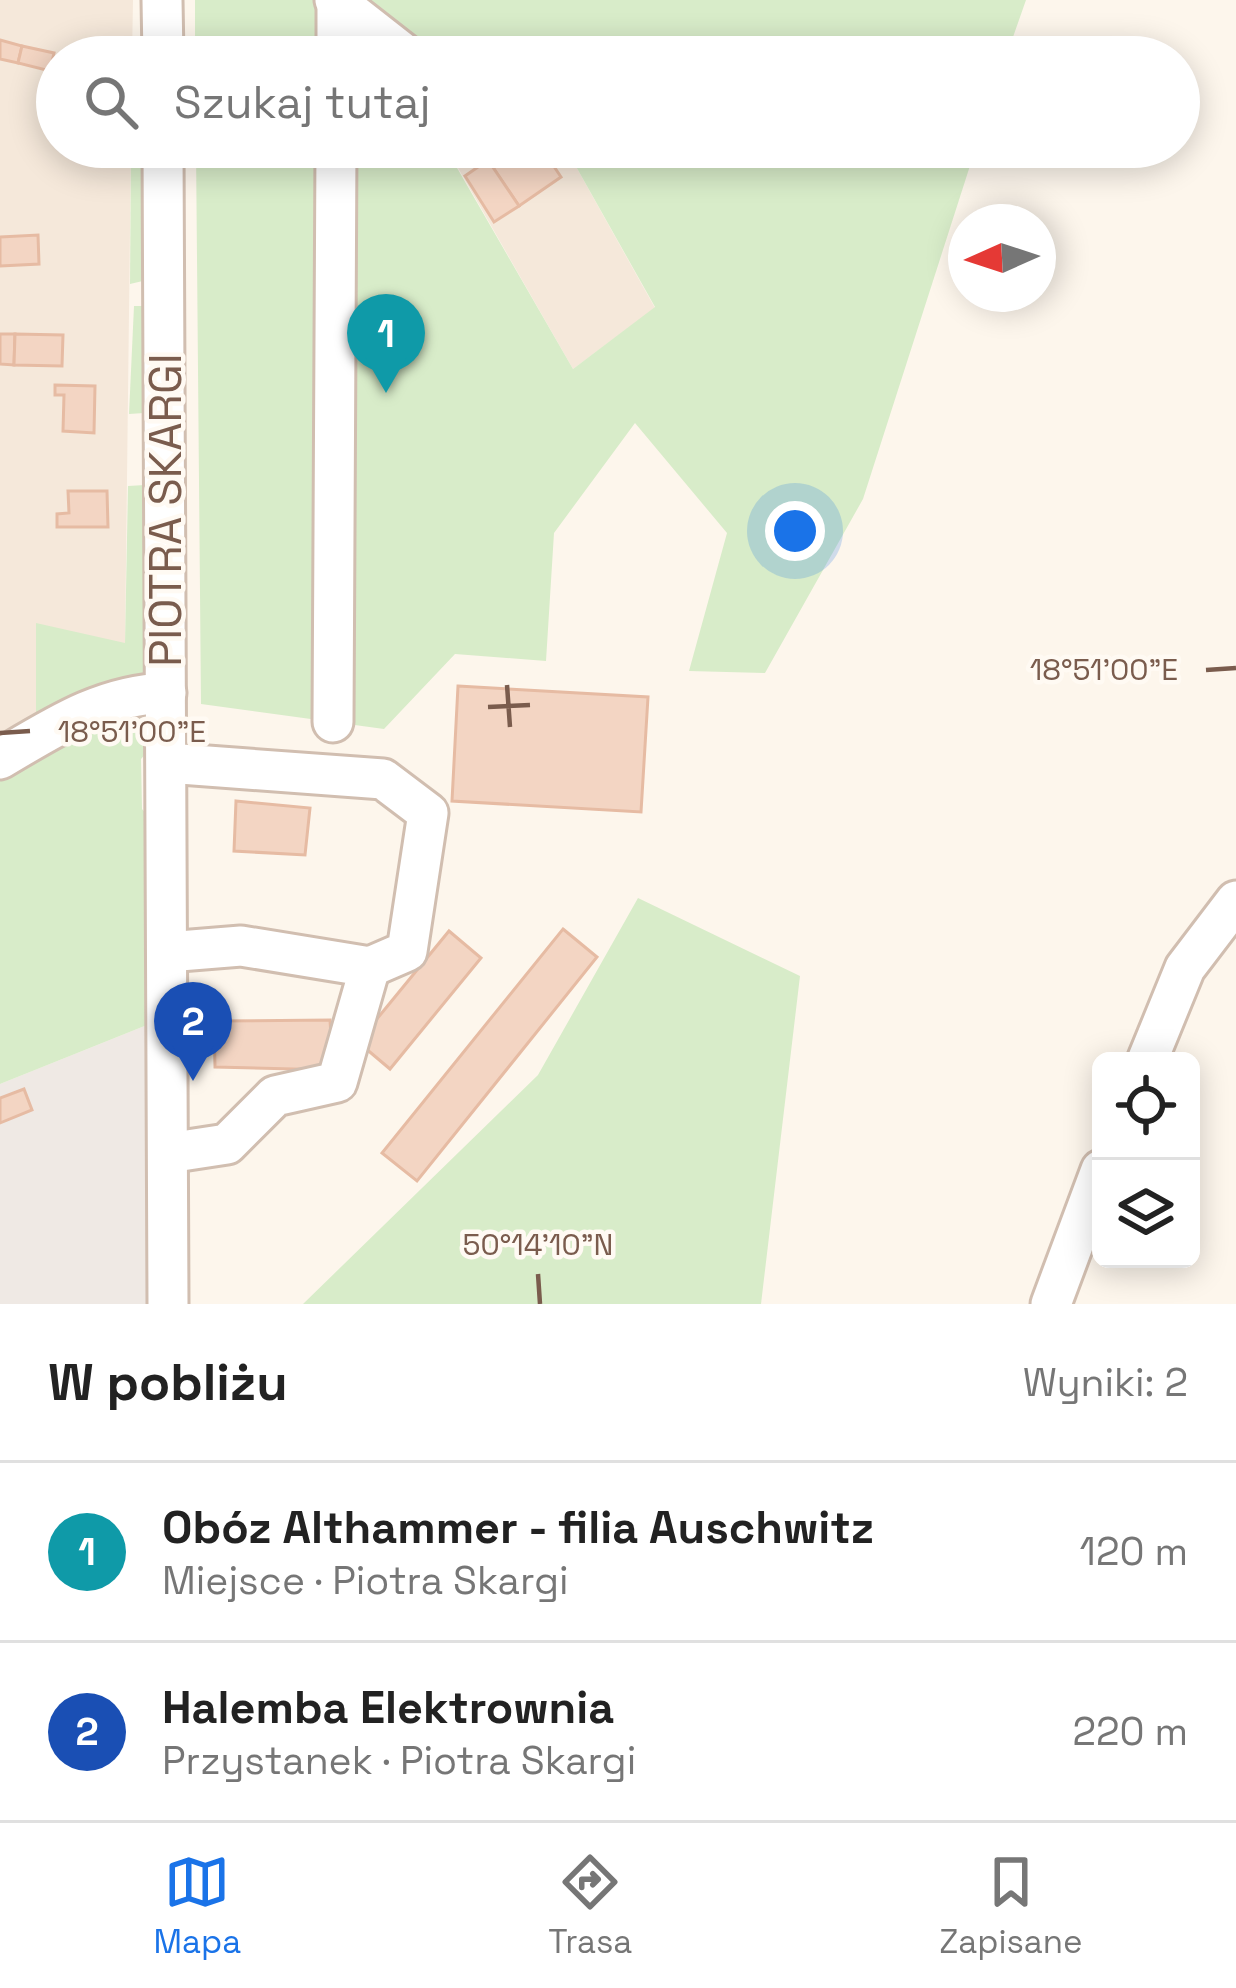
<!DOCTYPE html>
<html lang="pl">
<head>
<meta charset="utf-8">
<style>
  :root { --surface:#fff; --page:#f2f2f2; --text:#222; --muted:#767676; --line:#e0e0e0; --accent:#1a73e8 }
  body { margin:0; font-family:"Space Grotesk",sans-serif; background:var(--page); color:var(--text) }
  .controls { position:absolute; right:36px; bottom:36px; display:grid; overflow:hidden; border-radius:18px; box-shadow:0 6px 30px #0003 }
  .controls button { width:108px; height:108px; display:grid; place-items:center; padding:0; border:0; border-bottom:3px solid var(--line); background:var(--surface); color:var(--text); font:60px sans-serif }
  .compass { position:absolute; left:948px; top:204px; width:108px; height:108px; border-radius:50%; background:var(--surface); box-shadow:0 6px 30px #0003; rotate:267deg }
  .you { position:absolute; left:795px; top:531px; width:42px; height:42px; margin:-30px; border:9px solid #fff; border-radius:50%; background:#1a73e8; box-shadow:0 0 0 18px #1a73e833 }
  .badge { display:grid; place-items:center; width:78px; height:78px; border-radius:50%; background:var(--accent); color:#fff; font-size:39px; font-weight:700 }
  .pin { position:absolute; translate:-50% -99px; filter:drop-shadow(0 3px 6px #0008) }
  .pin::after { content:''; position:absolute; top:63px; width:42px; height:36px; background:inherit; clip-path:polygon(0 0,100% 0,50% 100%) }
  .list { margin:0; padding:0; list-style:none }
  h2 { display:flex; justify-content:space-between; align-items:center; height:156px; margin:0; padding:0 48px; font-size:51px }
  h2 small { font-size:39px; font-weight:400; color:var(--muted) }
  .list li { display:grid; grid-template-columns:78px 1fr auto; gap:36px; align-items:center; box-sizing:border-box; height:180px; padding:0 48px; border-top:3px solid var(--line) }
  .list b { display:block; font-size:45px; white-space:nowrap }
  .list p { margin:0; font-size:39px; white-space:nowrap; color:var(--muted) }
  .list em { font-size:39px; font-style:normal; color:var(--muted) }
  .icon { flex:none; width:66px; height:66px; fill:none; stroke:currentColor; stroke-width:2; stroke-linecap:round; stroke-linejoin:round }
  .map { position:relative; flex:none; width:1236px; height:1304px; overflow:hidden }
  .search { position:absolute; background:var(--surface); box-shadow:0 6px 30px #0003; left:36px; right:36px; top:36px; height:132px; display:flex; align-items:center; gap:30px; box-sizing:border-box; padding:0 42px; border-radius:66px; color:var(--muted); font-size:45px }
  .sheet { height:516px; background:var(--surface) }
  nav { display:flex; justify-content:space-around; align-items:center; box-sizing:border-box; height:168px; border-top:3px solid var(--line); background:var(--surface); font-size:33px; color:var(--muted) }
  nav a { display:grid; justify-items:center; gap:6px }
  nav .on { color:var(--accent) }
  .map>svg:first-child { display:block }
  .residential { fill:#f5e8da }
  .industrial { fill:#efe9e4 }
  .green { fill:#d8ecc9 }
  .building { fill:#f3d5c3; stroke:#e6bba3; stroke-width:3 }
  .lines { fill:none; stroke-linecap:round; stroke-linejoin:round }
  .minor-casing { stroke:#d1beb0; stroke-width:45 }
  .minor { stroke:#fff; stroke-width:39 }
  .ticks { fill:none; stroke:#7a5c4d; stroke-width:4.5 }
  .labels { text-anchor:middle; stroke-width:9; stroke-linejoin:round; paint-order:stroke }
  .street-label { font-size:45px; fill:#7a5c4d; stroke:#fffaf3 }
  .ticks-label { font-size:30px; text-anchor:middle; fill:#7a5c4d; stroke:#fffaf3; stroke-width:9; stroke-linejoin:round; paint-order:stroke }
</style>
</head>
<body>
<div class="map">
<svg width="1236" height="1304" viewBox="0 0 1236 1304">
  <rect width="100%" height="100%" fill="#fdf6ec"/>
  <g class="residential">
    <path d="M 0,0 L 133,0 L 132,57 L 57,57 L 57,147 L 131,147 L 125,644 L 0,746 Z"/>
    <path d="M 446,147 L 565,147 L 655,308 L 573,369 Z"/>
  </g>
  <path class="industrial" d="M 152,1023 L 155,1304 L 0,1304 L 0,1084 Z"/>
  <g class="green">
    <path d="M 195,0 L 1026,0 L 1006,57 L 514,57 L 507,46 L 488,57 L 195,57 Z"/>
    <path d="M 131,147 L 149,147 L 147,280 L 130,284 Z"/>
    <path d="M 196,147 L 445,147 L 573,369 L 655,307 L 565,147 L 976,147 L 863,499 L 765,673 L 689,671 L 727,533 L 635,423 L 554,533 L 546,661 L 455,654 L 384,729 L 201,704 Z"/>
    <path d="M 134,306 L 147,306 L 149,407 L 144,413 L 129,414 Z"/>
    <path d="M 145,485 L 149,680 L 36,720 L 36,623 L 125,643 L 128,486 Z"/>
    <path d="M 151,706 L 150,749 L 141,759 L 142,809 L 147,815 L 152,1023 L 0,1084 L 0,767 Z"/>
    <path d="M 638,898 L 800,976 L 761,1304 L 303,1304 L 538,1075 Z"/>
  </g>
  <g class="building">
    <path d="M 0,40 L 22,46 L 18,63 L 0,59 Z"/>
    <path d="M 22,46 L 54,53 L 50,71 L 18,63 Z"/>
    <path d="M 508,147 L 541,147 L 561,177 L 519,206 L 488,160 Z"/>
    <path d="M 488,160 L 519,206 L 494,222 L 465,176 Z"/>
    <path d="M 38,235 L 39,264 L 0,266 L 0,237 Z"/>
    <path d="M 0,334 L 15,334 L 14,365 L 0,364 Z"/>
    <path d="M 15,334 L 63,335 L 62,366 L 14,365 Z"/>
    <path d="M 55,385 L 95,386 L 94,433 L 63,431 L 64,395 L 55,395 Z"/>
    <path d="M 68,491 L 107,491 L 108,527 L 57,527 L 57,514 L 69,513 Z"/>
    <path d="M 458,686 L 648,697 L 641,812 L 452,801 Z"/>
    <path d="M 236,801 L 310,808 L 305,855 L 234,851 Z"/>
    <path d="M 563,929 L 597,957 L 417,1181 L 382,1153 Z"/>
    <path d="M 449,931 L 481,958 L 390,1069 L 358,1042 Z"/>
    <path d="M 330,1020 L 333,1070 L 215,1067 L 214,1021 Z"/>
    <path d="M 24,1089 L 32,1110 L 0,1123 L 0,1098 Z"/>
  </g>
  <g class="lines">
    <defs>
      <g id="minor">
        <path d="M 162,0 L 163,57"/>
        <path d="M 335,0 L 408,57"/>
        <path d="M 337,57 L 337,2"/>
        <path d="M 163,147 L 168,1304"/>
        <path d="M 333,722 L 336,147"/>
        <path d="M 0,759 C 54,727 102,695 166,693"/>
        <path d="M 167,952 L 241,946 L 370,967 L 407,951 L 428,813 L 383,779 L 167,763"/>
        <path d="M 1147,1061 L 1185,968 L 1236,901"/>
        <path d="M 168,1153 L 227,1144 L 275,1096 L 337,1082 L 370,967"/>
        <path d="M 1051,1304 L 1101,1170"/>
      </g>
    </defs>
    <use href="#minor" class="minor-casing"/>
    <use href="#minor" class="minor"/>
  </g>
  <path class="ticks" d="M 1206,670 L 1236,668M 507,685 L 510,727M 488,707 L 530,705M 0,733 L 30,731M 538,1274 L 540,1304"/>
  <g class="labels">
    <g class="street-label">
      <text transform="translate(165 510) rotate(-90)" y="16">PIOTRA SKARGI</text>
    </g>
  </g>
  <g class="ticks-label">
    <text x="1104" y="680">18°51'00"E</text>
    <text x="132" y="742">18°51'00"E</text>
    <text x="538" y="1255">50°14'10"N</text>
  </g>
</svg>
<div class="controls">
<button><svg class="icon" aria-label="locate" viewBox="0 0 24 24"><circle cx="12" cy="12" r="6"/><path d="M12 2v4M12 18v4M2 12h4M18 12h4"/></svg></button>
<button><svg class="icon" aria-label="layers" viewBox="0 0 24 24"><path d="M12 4l9 5-9 5-9-5zM3 14l9 5 9-5"/></svg></button>
</div>
<svg class="compass" viewBox="-18 -18 36 36"><path d="M0-13l5 13h-10z" fill="#e53935"/><path d="M0 13l5-13h-10z" fill="#767676"/></svg>
<div class="you"></div>
<div class="pin badge" style="left:386px;top:393px;background:#0f9aa8">1</div>
<div class="pin badge" style="left:193px;top:1081px;background:#1a4fb4">2</div>
<div class="search"><svg class="icon" aria-label="search" viewBox="0 0 24 24"><circle cx="10" cy="10" r="6"/><path d="M15 15l6 6"/></svg>Szukaj tutaj</div>
</div>
<section class="sheet">
<h2>W pobliżu<small>Wyniki: 2</small></h2>
<ul class="list">
<li><span class="badge" style="background:#0f9aa8">1</span><div><b>Obóz Althammer - filia Auschwitz</b><p>Miejsce · Piotra Skargi</p></div><em>120 m</em></li>
<li><span class="badge" style="background:#1a4fb4">2</span><div><b>Halemba Elektrownia</b><p>Przystanek · Piotra Skargi</p></div><em>220 m</em></li>
</ul>
</section>
<nav>
<a class="on"><svg class="icon" aria-label="map" viewBox="0 0 24 24"><path d="M3 6l6-2 6 2 6-2v14l-6 2-6-2-6 2zM9 4v14M15 6v14"/></svg>Mapa</a>
<a><svg class="icon" aria-label="directions" viewBox="0 0 24 24"><path d="M12 3l9 9-9 9-9-9zM9 14v-3h6M13 9l2 2-2 2"/></svg>Trasa</a>
<a><svg class="icon" aria-label="saved" viewBox="0 0 24 24"><path d="M7 4h10v16l-5-4-5 4z"/></svg>Zapisane</a>
</nav>
</body>
</html>
